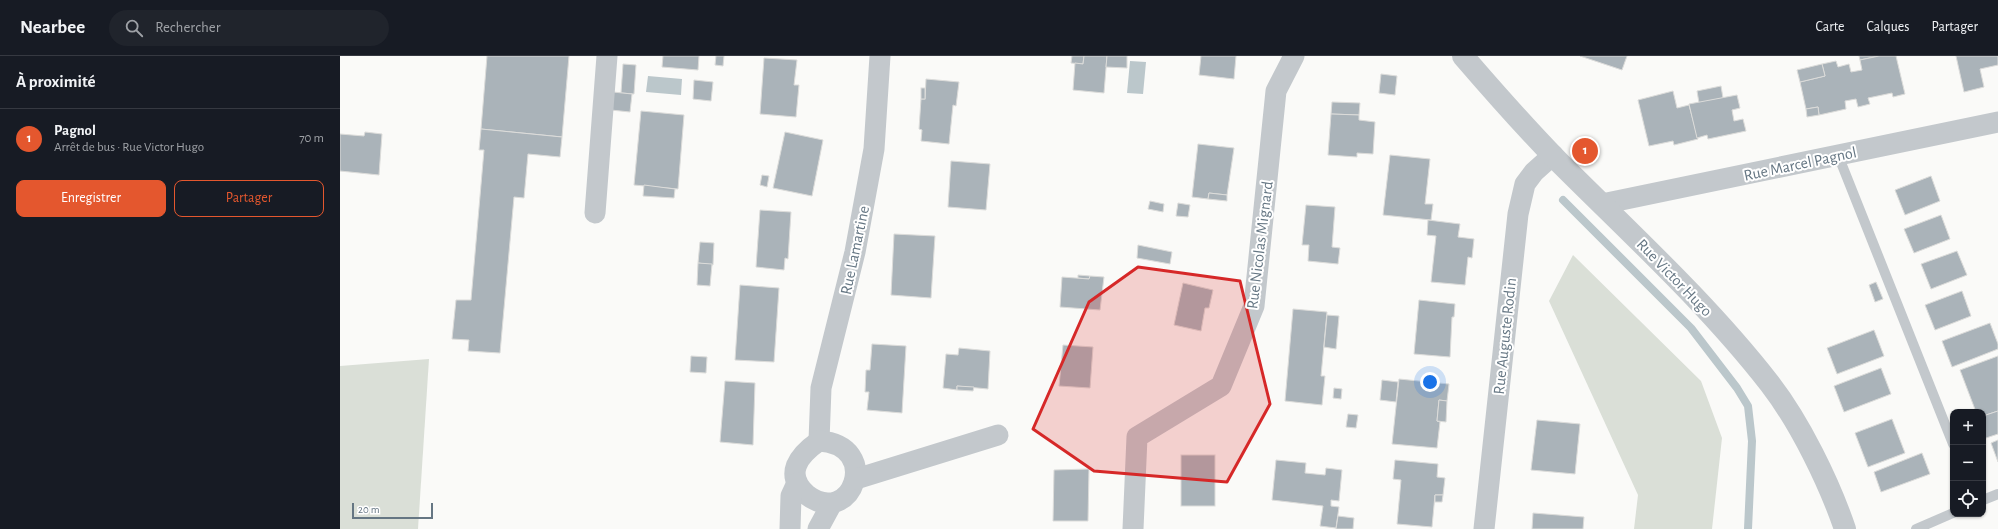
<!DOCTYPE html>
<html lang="fr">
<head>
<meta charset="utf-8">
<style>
  :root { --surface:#171b24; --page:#20242c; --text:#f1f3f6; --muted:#9ea1a6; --line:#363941; --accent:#e4572e }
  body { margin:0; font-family:"Alegreya Sans",sans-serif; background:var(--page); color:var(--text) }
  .controls { position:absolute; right:12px; bottom:12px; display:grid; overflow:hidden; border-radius:8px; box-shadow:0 1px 3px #0004 }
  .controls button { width:36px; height:36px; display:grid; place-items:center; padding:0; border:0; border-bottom:1px solid var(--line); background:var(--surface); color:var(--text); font:20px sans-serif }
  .scale { position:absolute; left:12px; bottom:10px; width:81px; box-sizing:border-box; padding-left:4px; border:2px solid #657683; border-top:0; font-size:11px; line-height:14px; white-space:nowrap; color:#657683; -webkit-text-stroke:3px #fff; paint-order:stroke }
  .you { position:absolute; left:1090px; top:326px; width:14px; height:14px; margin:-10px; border:3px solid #fff; border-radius:50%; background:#1a73e8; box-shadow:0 0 0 6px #1a73e833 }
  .badge { display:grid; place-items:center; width:26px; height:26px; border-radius:50%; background:var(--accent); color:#fff; font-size:13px; font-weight:700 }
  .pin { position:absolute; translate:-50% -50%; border:2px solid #fff; box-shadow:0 1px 4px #0006 }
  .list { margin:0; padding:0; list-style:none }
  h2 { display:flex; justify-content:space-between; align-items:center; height:52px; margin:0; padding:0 16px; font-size:17px }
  h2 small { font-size:13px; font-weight:400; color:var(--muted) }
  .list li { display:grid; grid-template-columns:26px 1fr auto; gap:12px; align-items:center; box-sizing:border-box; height:60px; padding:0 16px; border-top:1px solid var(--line) }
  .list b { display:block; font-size:15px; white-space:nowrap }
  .list p { margin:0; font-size:13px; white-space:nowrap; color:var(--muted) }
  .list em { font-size:13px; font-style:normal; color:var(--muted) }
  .actions { display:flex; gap:8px; padding:12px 16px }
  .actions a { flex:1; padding:9px 0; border:1px solid var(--accent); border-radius:8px; text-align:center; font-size:14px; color:var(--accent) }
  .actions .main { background:var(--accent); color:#fff }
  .icon { flex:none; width:22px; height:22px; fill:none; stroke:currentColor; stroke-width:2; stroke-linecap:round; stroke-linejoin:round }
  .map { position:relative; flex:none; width:1658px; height:473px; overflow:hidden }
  header { display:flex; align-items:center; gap:24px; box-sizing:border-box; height:56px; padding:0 20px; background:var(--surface); border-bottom:1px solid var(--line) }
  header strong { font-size:19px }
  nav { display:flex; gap:22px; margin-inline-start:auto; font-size:14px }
  .search { width:280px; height:36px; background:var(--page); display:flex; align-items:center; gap:10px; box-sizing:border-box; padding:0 14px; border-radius:22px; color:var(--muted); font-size:15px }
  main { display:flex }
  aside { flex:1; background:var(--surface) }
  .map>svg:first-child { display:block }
  .green { fill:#dadfd7 }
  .water { fill:#bbc7cb }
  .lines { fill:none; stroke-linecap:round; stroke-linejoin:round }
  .stream { stroke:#bbc7cb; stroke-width:8 }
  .building { fill:#aab3b9; stroke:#dcdcda }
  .service { stroke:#c3c8cc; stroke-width:10 }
  .minor { stroke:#c3c8cc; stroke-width:21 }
  .tertiary { stroke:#c3c8cc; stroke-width:22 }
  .marked { fill:#d62828; fill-opacity:0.2; stroke:#d62828; stroke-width:3; stroke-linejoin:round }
  .labels { text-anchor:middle; stroke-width:4; stroke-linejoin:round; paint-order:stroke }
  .street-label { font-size:16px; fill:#657683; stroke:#fff }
</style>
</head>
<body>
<header>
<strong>Nearbee</strong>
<div class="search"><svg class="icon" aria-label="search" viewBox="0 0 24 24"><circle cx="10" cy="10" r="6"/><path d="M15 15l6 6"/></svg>Rechercher</div>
<nav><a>Carte</a><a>Calques</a><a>Partager</a></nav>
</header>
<main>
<aside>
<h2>À proximité<small></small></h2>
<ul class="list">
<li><span class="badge">1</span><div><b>Pagnol</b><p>Arrêt de bus · Rue Victor Hugo</p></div><em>70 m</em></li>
</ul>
<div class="actions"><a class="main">Enregistrer</a><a>Partager</a></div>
</aside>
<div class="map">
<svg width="1658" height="473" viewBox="0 0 1658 473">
  <rect width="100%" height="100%" fill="#fafaf8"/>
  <g class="green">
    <path d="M 1233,199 L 1361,325 L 1382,382 L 1372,473 L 1294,473 L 1298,439 L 1209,245 Z"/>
    <path d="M 89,303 L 78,473 L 0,473 L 0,310 Z"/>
  </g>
  <g class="water">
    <path d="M 790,5 L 806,6 L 803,38 L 787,37 Z"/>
    <path d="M 308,20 L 342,23 L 341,39 L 306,36 Z"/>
  </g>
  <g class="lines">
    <path class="stream" d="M 1223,144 L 1351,272 L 1397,332 L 1408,350 L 1412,385 L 1408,473"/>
  </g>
  <g class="building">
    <path d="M 147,0 L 229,0 L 222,81 L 141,73 Z"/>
    <path d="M 323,0 L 359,0 L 358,14 L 322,11 Z"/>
    <path d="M 376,0 L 384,0 L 383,10 L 375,9 Z"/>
    <path d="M 732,0 L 744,0 L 743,8 L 731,7 Z"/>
    <path d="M 744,0 L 767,0 L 764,37 L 733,34 L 735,7 L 743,8 Z"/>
    <path d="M 767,0 L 787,0 L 787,12 L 766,11 Z"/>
    <path d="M 861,0 L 896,0 L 894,23 L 859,19 Z"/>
    <path d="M 1240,0 L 1287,0 L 1282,14 Z"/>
    <path d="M 1519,0 L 1539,0 L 1520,4 Z"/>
    <path d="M 1539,0 L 1556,0 L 1565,38 L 1553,41 L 1552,37 L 1528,42 L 1530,48 L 1518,51 L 1516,43 L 1505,45 L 1506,53 L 1479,59 L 1478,51 L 1466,53 L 1460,26 L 1485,20 L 1482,8 L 1496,5 L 1498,11 L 1509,8 L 1511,16 L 1522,14 L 1520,4 Z"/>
    <path d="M 1616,0 L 1658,0 L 1658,9 L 1640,13 L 1644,31 L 1624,36 Z"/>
    <path d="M 424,2 L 457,4 L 454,29 L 459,29 L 456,61 L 420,58 Z"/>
    <path d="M 283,8 L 296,9 L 294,38 L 281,37 Z"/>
    <path d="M 1482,8 L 1485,20 L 1460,26 L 1457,14 Z"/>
    <path d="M 1041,18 L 1057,20 L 1055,39 L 1039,37 Z"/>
    <path d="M 586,23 L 619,26 L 616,50 L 613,49 L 609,88 L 581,85 L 582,74 L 579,73 L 581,43 L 585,43 Z"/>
    <path d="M 354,24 L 373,26 L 371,45 L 353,43 Z"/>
    <path d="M 1381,30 L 1383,42 L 1359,47 L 1357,35 Z"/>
    <rect x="581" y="32" width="4" height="11"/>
    <path d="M 1333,35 L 1337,52 L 1349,49 L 1358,83 L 1334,89 L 1333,85 L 1309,90 L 1298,44 Z"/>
    <path d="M 273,36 L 292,38 L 290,56 L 271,54 Z"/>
    <path d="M 1397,39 L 1400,52 L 1392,54 L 1394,65 L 1403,63 L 1406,75 L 1368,83 L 1367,79 L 1357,82 L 1349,48 Z"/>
    <path d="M 992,46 L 1020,47 L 1019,59 L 991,58 Z"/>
    <path d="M 1478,51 L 1479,59 L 1467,61 L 1466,53 Z"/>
    <path d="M 301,55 L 344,59 L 338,133 L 294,129 Z"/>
    <path d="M 991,58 L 1019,59 L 1019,64 L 1035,66 L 1033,98 L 1017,97 L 1017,101 L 988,99 Z"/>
    <path d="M 141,73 L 222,81 L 220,101 L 188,98 L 184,142 L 174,141 L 160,297 L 128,295 L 129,284 L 112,283 L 116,244 L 131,244 L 144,94 L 139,94 Z"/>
    <path d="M 25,76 L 42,78 L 39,119 L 0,115 L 0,78 L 24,80 Z"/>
    <path d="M 445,76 L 483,84 L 472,140 L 433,132 Z"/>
    <path d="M 858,88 L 894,92 L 887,139 L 869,137 L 868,143 L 852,141 Z"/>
    <path d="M 1050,99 L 1090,103 L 1085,148 L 1093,148 L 1091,164 L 1043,159 Z"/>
    <path d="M 611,105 L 650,108 L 646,154 L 608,151 Z"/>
    <path d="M 422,119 L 429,120 L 427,131 L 420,129 Z"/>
    <path d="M 1591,120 L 1600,145 L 1565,159 L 1555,134 Z"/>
    <path d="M 304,129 L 335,133 L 334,142 L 303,140 Z"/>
    <path d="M 869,137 L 887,139 L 887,145 L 868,143 Z"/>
    <path d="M 810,145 L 824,148 L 823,156 L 808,153 Z"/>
    <path d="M 838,147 L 850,149 L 848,161 L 836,160 Z"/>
    <path d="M 966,149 L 995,151 L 992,191 L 1000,192 L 998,208 L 968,205 L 969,189 L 962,189 Z"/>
    <path d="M 420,154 L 451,156 L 448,203 L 445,202 L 444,214 L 416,211 Z"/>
    <path d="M 1601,159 L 1610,183 L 1574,197 L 1564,173 Z"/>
    <path d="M 1088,164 L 1120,168 L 1118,181 L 1134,183 L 1132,202 L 1128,201 L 1125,229 L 1091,226 L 1096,180 L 1087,179 Z"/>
    <path d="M 554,178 L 595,180 L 591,242 L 551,239 Z"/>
    <path d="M 360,186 L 374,187 L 373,209 L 358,207 Z"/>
    <path d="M 798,189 L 832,196 L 830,208 L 797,202 Z"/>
    <path d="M 1617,195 L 1627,219 L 1591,233 L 1581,208 Z"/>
    <path d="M 358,207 L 372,208 L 370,230 L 357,229 Z"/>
    <path d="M 738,219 L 750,220 L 749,223 L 738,222 Z"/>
    <path d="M 750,220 L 764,221 L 760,254 L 720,251 L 722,221 L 749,223 Z"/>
    <path d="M 1536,226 L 1543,243 L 1535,246 L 1529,229 Z"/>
    <path d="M 843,227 L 873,234 L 869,252 L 865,252 L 861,275 L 834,269 Z"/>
    <path d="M 400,229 L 439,232 L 434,306 L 395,304 Z"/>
    <path d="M 1622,235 L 1631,260 L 1595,274 L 1585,249 Z"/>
    <path d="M 1079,244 L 1115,248 L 1114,261 L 1112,261 L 1110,301 L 1074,298 Z"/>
    <path d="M 953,253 L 987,256 L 981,320 L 985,320 L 982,349 L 945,345 Z"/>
    <path d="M 987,259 L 999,260 L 996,293 L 984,291 Z"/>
    <path d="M 1650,267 L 1658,288 L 1658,293 L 1612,311 L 1602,285 Z"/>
    <path d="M 1534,274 L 1544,300 L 1497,318 L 1487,292 Z"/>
    <path d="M 532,288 L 566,290 L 562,357 L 527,354 L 529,336 L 525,336 L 526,314 L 530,314 Z"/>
    <path d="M 723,289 L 753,291 L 750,332 L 719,330 Z"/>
    <path d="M 619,292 L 650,295 L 648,333 L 617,330 L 617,334 L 603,332 L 606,298 L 618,299 Z"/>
    <path d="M 351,300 L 367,301 L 366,317 L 350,316 Z"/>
    <path d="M 1658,300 L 1658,355 L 1643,360 L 1643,356 L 1636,356 L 1620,314 Z"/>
    <path d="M 1541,312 L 1551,338 L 1504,356 L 1494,330 Z"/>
    <path d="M 1059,323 L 1109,328 L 1107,345 L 1099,344 L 1097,365 L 1100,366 L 1097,392 L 1052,388 Z"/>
    <path d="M 1042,324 L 1058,326 L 1056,346 L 1040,344 Z"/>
    <path d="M 385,325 L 415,327 L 413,389 L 380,386 Z"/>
    <path d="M 617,330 L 634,331 L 633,335 L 617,334 Z"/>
    <path d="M 994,332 L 1002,333 L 1001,343 L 993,342 Z"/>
    <path d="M 1099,344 L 1107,345 L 1106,366 L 1097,365 Z"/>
    <path d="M 1658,355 L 1658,378 L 1643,383 L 1643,360 Z"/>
    <path d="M 1008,358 L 1018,359 L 1016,372 L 1006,371 Z"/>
    <path d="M 1552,363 L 1565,397 L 1528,411 L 1515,377 Z"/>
    <path d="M 1197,364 L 1240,368 L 1235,418 L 1191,414 Z"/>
    <path d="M 1658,384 L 1658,406 L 1651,387 Z"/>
    <path d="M 1582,397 L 1590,418 L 1541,436 L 1534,416 Z"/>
    <rect x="841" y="399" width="34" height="51"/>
    <path d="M 936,404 L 966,407 L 965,417 L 985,419 L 986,412 L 1002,414 L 999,445 L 991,444 L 991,450 L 999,451 L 996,472 L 980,470 L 983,450 L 932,444 Z"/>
    <path d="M 1055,404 L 1098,408 L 1097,421 L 1105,422 L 1103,439 L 1095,439 L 1092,471 L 1057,468 L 1061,424 L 1053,423 Z"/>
    <path d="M 749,413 L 748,465 L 713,465 L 714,414 Z"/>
    <path d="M 1095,439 L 1103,439 L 1102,446 L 1095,446 Z"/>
    <path d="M 1193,457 L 1244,461 L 1243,473 L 1192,473 Z"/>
    <path d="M 998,460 L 1014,462 L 1013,473 L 996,473 Z"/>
  </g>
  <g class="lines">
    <g class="service">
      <path d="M 1498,99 L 1613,388"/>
      <path d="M 1643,444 L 1658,438"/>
      <path d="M 1576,473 L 1613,457"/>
    </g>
    <g class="minor">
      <path d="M 1262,148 L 1658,66"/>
      <path d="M 255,157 L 267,0"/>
      <path d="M 479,385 L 481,332 L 515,196 L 534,93 L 540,0"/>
      <path d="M 479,385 C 543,389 512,473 467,439 C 443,418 459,399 479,385 Z"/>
      <path d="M 516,423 L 658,379"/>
      <path d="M 450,473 L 451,440 L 457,427"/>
      <path d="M 478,473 L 491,449"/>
      <path d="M 793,473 L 797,381 L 881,330 L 914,250 L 936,35 L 954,0"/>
      <path d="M 1144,473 L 1178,158 L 1185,128 L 1194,116 L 1213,99"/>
    </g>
    <path class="tertiary" d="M 1123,0 C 1154,36 1185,71 1218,105 C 1291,178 1367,247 1430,328 C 1460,367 1489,426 1505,473"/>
  </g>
  <path class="marked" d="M 798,211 L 900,225 L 930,348 L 887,426 L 754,415 L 693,373 L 749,246 Z"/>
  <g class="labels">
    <g class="street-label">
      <text transform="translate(1460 107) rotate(-12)" y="6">Rue Marcel Pagnol</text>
      <text transform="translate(919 189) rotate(-83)" y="6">Rue Nicolas Mignard</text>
      <text transform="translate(514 194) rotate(-78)" y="6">Rue Lamartine</text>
      <text transform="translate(1335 221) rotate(46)" y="6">Rue Victor Hugo</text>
      <text transform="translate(1164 280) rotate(-84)" y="6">Rue Auguste Rodin</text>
    </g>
  </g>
</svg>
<div class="controls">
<button>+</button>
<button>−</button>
<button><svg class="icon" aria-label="locate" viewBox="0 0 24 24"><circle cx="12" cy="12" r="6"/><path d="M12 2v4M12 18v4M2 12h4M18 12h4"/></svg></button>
</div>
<div class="scale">20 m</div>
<div class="you"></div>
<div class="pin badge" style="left:1245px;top:95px">1</div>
</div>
</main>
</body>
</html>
